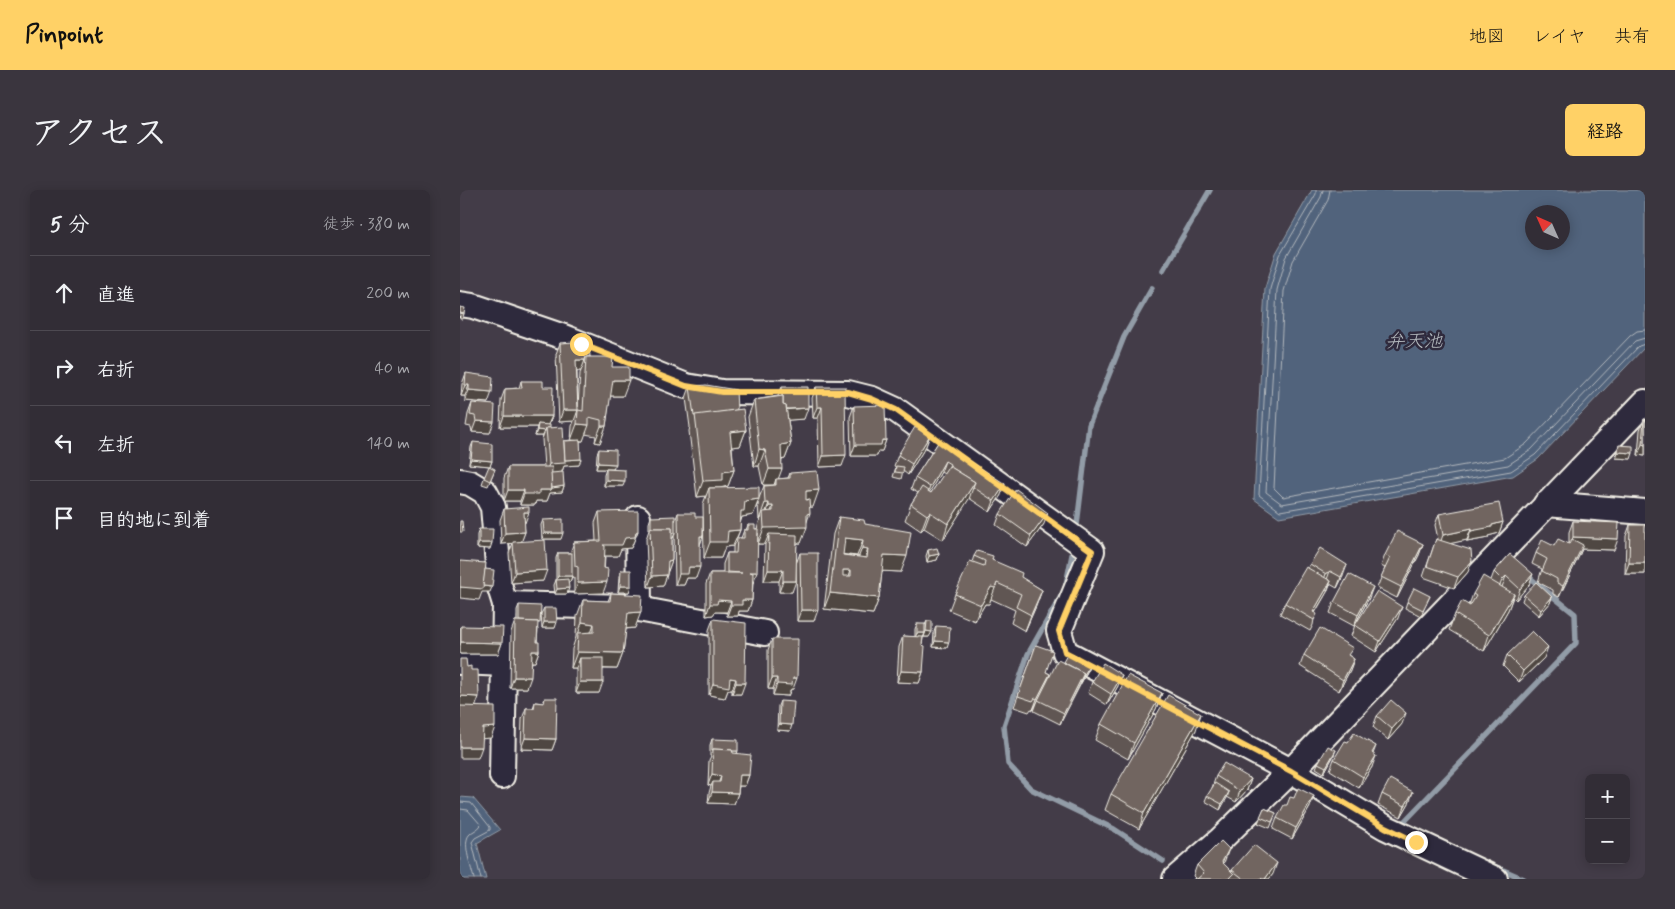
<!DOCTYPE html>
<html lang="ja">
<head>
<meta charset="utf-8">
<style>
  :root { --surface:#322d36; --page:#3a353e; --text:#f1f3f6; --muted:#a8a8ad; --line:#4d4951; --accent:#ffd166 }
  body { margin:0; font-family:Mynerve,"Klee One",sans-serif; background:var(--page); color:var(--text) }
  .controls { position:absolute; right:15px; bottom:15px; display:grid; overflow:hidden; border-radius:8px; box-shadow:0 2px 12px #0003 }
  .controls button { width:45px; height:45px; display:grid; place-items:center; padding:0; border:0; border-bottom:1px solid var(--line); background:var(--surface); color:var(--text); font:25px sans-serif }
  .compass { position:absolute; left:1065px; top:15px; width:45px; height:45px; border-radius:50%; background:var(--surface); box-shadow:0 2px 12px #0003; rotate:315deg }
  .stop { position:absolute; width:15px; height:15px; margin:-11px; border:4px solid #ffd166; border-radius:50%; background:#fff }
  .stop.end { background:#ffd166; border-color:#fff; box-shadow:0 1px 5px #0008 }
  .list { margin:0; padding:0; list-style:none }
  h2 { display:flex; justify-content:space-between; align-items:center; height:65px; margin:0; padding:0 20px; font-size:21px }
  h2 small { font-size:16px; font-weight:400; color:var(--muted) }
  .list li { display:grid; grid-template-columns:32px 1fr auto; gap:15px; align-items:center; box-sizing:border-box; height:75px; padding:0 20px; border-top:1px solid var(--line) }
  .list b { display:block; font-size:19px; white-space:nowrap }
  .list em { font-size:16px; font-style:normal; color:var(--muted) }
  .icon { flex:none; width:28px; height:28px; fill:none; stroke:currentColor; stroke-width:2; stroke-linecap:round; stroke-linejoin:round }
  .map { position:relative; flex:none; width:1185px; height:689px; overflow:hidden; border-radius:8px }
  header { display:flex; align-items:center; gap:30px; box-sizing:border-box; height:70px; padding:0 25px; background:var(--accent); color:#111 }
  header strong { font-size:24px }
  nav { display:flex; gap:28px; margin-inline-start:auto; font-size:18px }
  .intro { display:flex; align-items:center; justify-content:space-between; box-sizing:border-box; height:120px; padding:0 30px }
  h1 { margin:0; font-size:35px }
  .button { padding:12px 22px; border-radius:8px; background:var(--accent); color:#111; font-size:18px; font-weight:700 }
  main { display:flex; gap:30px; padding:0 30px }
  aside { flex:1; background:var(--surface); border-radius:8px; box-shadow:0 2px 12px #0003 }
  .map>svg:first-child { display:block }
  .water { fill:#51637c; stroke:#929ca7; fill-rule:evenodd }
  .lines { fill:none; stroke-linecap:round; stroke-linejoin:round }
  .shore { stroke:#b3b8bd; stroke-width:1 }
  .stream { stroke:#929ca7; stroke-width:5.5 }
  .minor-casing { stroke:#f4f1e8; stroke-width:28 }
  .minor { stroke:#2f2a3d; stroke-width:24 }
  .wall { fill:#615753; stroke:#f4f1e8; fill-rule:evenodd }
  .shaded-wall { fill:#4f4743; stroke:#f4f1e8 }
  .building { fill:#716560; stroke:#f4f1e8; fill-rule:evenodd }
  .route { stroke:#ffd166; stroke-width:6 }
  .labels { text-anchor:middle; stroke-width:5; stroke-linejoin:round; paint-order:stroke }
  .water-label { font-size:19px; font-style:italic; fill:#b3b8bd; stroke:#2f2a3d }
</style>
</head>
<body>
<header>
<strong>Pinpoint</strong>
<nav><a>地図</a><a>レイヤ</a><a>共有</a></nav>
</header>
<div class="intro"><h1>アクセス</h1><a class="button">経路</a></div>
<main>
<aside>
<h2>5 分<small>徒歩 · 380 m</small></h2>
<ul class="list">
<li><svg class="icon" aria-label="ahead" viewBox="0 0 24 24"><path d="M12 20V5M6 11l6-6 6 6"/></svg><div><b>直進</b></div><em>200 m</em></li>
<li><svg class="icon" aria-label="right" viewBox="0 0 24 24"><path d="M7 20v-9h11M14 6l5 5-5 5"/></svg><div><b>右折</b></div><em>40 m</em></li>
<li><svg class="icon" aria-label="left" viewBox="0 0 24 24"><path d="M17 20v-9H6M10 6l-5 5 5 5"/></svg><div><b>左折</b></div><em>140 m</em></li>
<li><svg class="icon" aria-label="arrive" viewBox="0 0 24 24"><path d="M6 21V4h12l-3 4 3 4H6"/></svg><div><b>目的地に到着</b></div></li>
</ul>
</aside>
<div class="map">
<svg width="1185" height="689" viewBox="0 0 1185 689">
  <rect width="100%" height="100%" fill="#433c48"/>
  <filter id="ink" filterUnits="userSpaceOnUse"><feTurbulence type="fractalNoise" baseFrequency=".02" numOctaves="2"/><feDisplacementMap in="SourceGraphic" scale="10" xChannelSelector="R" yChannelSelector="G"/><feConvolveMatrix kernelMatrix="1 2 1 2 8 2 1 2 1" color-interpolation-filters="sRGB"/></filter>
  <g filter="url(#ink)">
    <g class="water">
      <path d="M 852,0 L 1185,0 L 1185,157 L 1078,269 L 1053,286 L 819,327 L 794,309 L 805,98 L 816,63 ZM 1072,22 L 1102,22 L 1102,52 L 1072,52 Z"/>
      <path d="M 0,607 L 13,608 L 40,640 L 17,653 L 26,689 L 0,689 Z"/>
    </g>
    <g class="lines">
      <g class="shore">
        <path d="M 856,0 L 856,4 L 820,65 L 810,99 L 799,305 L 820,321 L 1051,281 L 1075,265 L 1179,156 L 1185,154"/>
        <path d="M 863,0 L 861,7 L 826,68 L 817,100 L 806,302 L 822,314 L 1048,275 L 1071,260 L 1175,151 L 1185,148"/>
        <path d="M 870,0 L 868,10 L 833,71 L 824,101 L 814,298 L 823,307 L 1045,268 L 1066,254 L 1170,146 L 1177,141 L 1185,140"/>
        <path d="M 0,612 L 11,613 L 30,637 L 30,640 L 15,648 L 12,652 L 21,689"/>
        <path d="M 0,619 L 8,620 L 21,635 C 18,640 12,641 9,645 C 2,654 12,679 14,689"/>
      </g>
      <g class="stream">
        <path d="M 703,80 L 750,0"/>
        <path d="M 616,343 L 629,235 L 664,147 L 692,98"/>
        <path d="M 614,355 L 605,399 L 568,464 L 544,536 L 548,574 L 571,599 L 654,639 L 703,671"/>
        <path d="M 946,636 L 942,634 L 1116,453 L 1115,424 L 1065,384"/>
        <path d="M 1034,676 L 1064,689"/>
      </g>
      <defs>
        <g id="minor">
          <path d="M 0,114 L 13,116 L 104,147 L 226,196 L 262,202 L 388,203 L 412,209 L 436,220 L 632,361 L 599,441 L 605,462 L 831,581 L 925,637 L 1035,689"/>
          <path d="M 0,291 L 10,293 L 25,302 L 33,317 L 40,398 L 45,414 L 168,417 L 305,443"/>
          <path d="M 1086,314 L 1185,322"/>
          <path d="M 178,328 L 179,419"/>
          <path d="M 0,472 L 45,474"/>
          <path d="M 42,586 L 45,414"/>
          <path d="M 715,689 L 760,650 L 831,581 L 1185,212"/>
        </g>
      </defs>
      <use href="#minor" class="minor-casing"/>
      <use href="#minor" class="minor"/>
    </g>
    <g class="wall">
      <path d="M 0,117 L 4,124 L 2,129 L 0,129 Z"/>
      <path d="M 100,153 L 152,177 L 163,206 L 150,206 L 146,236 L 140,253 L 135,252 L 136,246 L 125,244 L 123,251 L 120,251 L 119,275 L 104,276 L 102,282 L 104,296 L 102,302 L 90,303 L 87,311 L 76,311 L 75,315 L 60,315 L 60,311 L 44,311 L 44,288 L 48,277 L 84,277 L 82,249 L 83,246 L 75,246 L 77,237 L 40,237 L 41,210 L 45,199 L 59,198 L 61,191 L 83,197 L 92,226 L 89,235 L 90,238 L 104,251 L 111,250 L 112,236 L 114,231 L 99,232 L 96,164 ZM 117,181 L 121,181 L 120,183 L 118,217 Z"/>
      <path d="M 6,183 L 28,213 L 5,211 L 5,206 L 1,206 L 2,194 Z"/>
      <path d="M 230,197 L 277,220 L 286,240 L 280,256 L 272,257 L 274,280 L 268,296 L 260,298 L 299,308 L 304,296 L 314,295 L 303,295 L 299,276 L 294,276 L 288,227 L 294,210 L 318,206 L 322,197 L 344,229 L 328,230 L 331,253 L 325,269 L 322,270 L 318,289 L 328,288 L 330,283 L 353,317 L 349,317 L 347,331 L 341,353 L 337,353 L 332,402 L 319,402 L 319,391 L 304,391 L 305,354 L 298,354 L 298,343 L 293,393 L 292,410 L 288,421 L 279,421 L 278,426 L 267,426 L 267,422 L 255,422 L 253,425 L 246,426 L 246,394 L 250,383 L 263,383 L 263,374 L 267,363 L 273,363 L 273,356 L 265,357 L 261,368 L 244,368 L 243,314 L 246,306 L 237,307 L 229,241 L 230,237 L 226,208 ZM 298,313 L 299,330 L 300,329 L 297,339 L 295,339 L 288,335 L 286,340 L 284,340 L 281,348 L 277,348 L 280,340 L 280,332 L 282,327 L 293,325 Z"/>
      <path d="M 356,197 L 382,276 L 359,277 L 358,228 L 353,228 L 352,208 Z"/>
      <path d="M 12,213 L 30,243 L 12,242 L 11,237 L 6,236 L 8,224 Z"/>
      <path d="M 394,216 L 426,250 L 422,261 L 418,261 L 417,266 L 391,266 L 390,227 Z"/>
      <path d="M 1184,229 L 1185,229 L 1185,266 L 1178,265 L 1180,240 Z"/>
      <path d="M 470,245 L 466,256 L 448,285 L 443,281 L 441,289 L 433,287 L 436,277 L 434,276 L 438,265 Z"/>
      <path d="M 479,251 L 541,305 L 530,322 L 509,308 L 483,350 L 464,338 L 461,341 L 445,330 L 451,314 L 458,303 L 451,299 L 455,288 ZM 481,282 L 484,284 L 471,303 L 469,302 Z"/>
      <path d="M 13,252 L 32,271 L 30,276 L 9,274 L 11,257 Z"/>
      <path d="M 1159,255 L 1171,269 L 1156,268 L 1157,260 Z"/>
      <path d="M 139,259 L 154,279 L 163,296 L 144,296 L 144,285 L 146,279 L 147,279 L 136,279 L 137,264 Z"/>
      <path d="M 35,279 L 28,296 L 22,294 L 24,288 Z"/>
      <path d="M 44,319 L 65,333 L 64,333 L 65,342 L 61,352 L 83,391 L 51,393 L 49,363 L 53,353 L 41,354 L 40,330 Z"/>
      <path d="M 139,322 L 178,341 L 171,358 L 161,359 L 158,366 L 145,366 L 143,403 L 114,404 L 114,388 L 112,387 L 110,392 L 108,392 L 107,404 L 95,404 L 94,395 L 96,390 L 96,368 L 98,363 L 110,363 L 114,352 L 136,351 L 135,333 Z"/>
      <path d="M 218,323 L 235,327 L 243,346 L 240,355 L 236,388 L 227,388 L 224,395 L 215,395 L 214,344 L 213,348 L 212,348 L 212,370 L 208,381 L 203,396 L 188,397 L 186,349 L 189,340 L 189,333 L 191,327 L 215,331 Z"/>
      <path d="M 540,324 L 584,334 L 567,357 L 536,335 Z"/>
      <path d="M 979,324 L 1043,332 L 1039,343 L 1028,346 L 1028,348 L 1007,352 L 1007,350 L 991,353 L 1008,382 L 994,398 L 963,387 L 976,349 L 978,349 L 975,335 Z"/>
      <path d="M 379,327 L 405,334 L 441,382 L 422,381 L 419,408 L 413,424 L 364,419 L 373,344 ZM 384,364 L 397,366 L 397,367 L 383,365 Z"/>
      <path d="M 83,330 L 101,349 L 82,349 L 81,335 Z"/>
      <path d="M 1113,331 L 1154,360 L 1122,359 L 1119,366 L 1099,407 L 1093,404 L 1093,400 L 1078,392 L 1082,379 L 1072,374 L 1076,363 L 1094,356 L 1109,354 L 1109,342 Z"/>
      <path d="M 1170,335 L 1185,384 L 1165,384 L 1166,346 Z"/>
      <path d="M 19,339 L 30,359 L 17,358 L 17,345 Z"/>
      <path d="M 963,354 L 959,365 L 937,408 L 917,398 L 925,378 L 921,376 L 925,365 Z"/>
      <path d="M 468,360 L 479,364 L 477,370 L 467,372 L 466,366 Z"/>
      <path d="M 340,363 L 354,431 L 337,431 L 336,374 Z"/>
      <path d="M 1050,364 L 1069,395 L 1056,410 L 1053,407 L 1048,420 L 1024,461 L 989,440 L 995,424 L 1009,415 L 1013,404 L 1031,390 L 1034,382 Z"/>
      <path d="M 514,366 L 532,370 L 582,400 L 576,416 L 565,441 L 551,433 L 555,420 L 531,409 L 529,414 L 525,414 L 515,431 L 489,420 L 495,404 L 512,372 Z"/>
      <path d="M 850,374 L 883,386 L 877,398 L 870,394 L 867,402 L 855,423 L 853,435 L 850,441 L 820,424 L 825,413 L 848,378 Z"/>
      <path d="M 161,380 L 171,396 L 169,402 L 158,402 L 159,386 Z"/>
      <path d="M 151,403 L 175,438 L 166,439 L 163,463 L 157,479 L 143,479 L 139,503 L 116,503 L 116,478 L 111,478 L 112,459 L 116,447 L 117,426 L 123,410 L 148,411 Z"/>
      <path d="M 1064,405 L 1092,407 L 1090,413 L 1079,426 L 1062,411 Z"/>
      <path d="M 970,406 L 961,426 L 945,418 L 947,412 Z"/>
      <path d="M 909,408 L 894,436 L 870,423 L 874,412 Z"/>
      <path d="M 59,415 L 78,439 L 77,452 L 79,461 L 75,472 L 72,472 L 67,498 L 50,498 L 51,442 L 55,431 L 57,431 L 57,420 Z"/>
      <path d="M 84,418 L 95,438 L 82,438 L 81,424 Z"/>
      <path d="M 938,428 L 916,462 L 891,446 L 895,435 Z"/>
      <path d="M 253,429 L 281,504 L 272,504 L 272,500 L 268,500 L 265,508 L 249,505 L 249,440 Z"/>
      <path d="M 467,431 L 469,447 L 464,447 L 464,445 L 463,448 L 462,455 L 463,482 L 459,493 L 437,492 L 439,457 L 443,446 L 455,447 L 455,439 L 457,434 L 465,435 Z"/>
      <path d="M 1,436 L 42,453 L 38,464 L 0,464 L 0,440 Z"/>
      <path d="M 476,436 L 487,458 L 473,457 L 474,442 Z"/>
      <path d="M 312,449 L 333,499 L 331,499 L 328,506 L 313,505 L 313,499 L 308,499 L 308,460 Z"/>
      <path d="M 576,455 L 586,482 L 590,484 L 586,493 L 603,472 L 628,480 L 600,534 L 574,521 L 578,510 L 573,520 L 571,519 L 569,522 L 554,517 Z"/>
      <path d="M 844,465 L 890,466 L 894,469 L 890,480 L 879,501 L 840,476 Z"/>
      <path d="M 1047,465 L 1084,468 L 1059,492 L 1043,476 Z"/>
      <path d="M 632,492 L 658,496 L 647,515 L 628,503 Z"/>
      <path d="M 702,503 L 696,519 L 668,569 L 635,550 L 641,534 Z"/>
      <path d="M 85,508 L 96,549 L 92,560 L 61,559 L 62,529 L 66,518 L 73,518 L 75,512 L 83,513 Z"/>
      <path d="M 320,511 L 330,541 L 317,540 L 318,516 Z"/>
      <path d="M 917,526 L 942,534 L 928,550 L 913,537 Z"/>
      <path d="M 736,540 L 679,639 L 645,620 L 651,604 Z"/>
      <path d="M 252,549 L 277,564 L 289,585 L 285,596 L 279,596 L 278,603 L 274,614 L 248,613 L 249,603 L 251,596 L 248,595 L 249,570 L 251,566 L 250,566 L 250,555 Z"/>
      <path d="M 888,552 L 916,556 L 913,564 L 912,577 L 899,598 L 870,580 L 874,569 Z"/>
      <path d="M 874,565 L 864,583 L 856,578 L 858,573 Z"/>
      <path d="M 756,586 L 791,589 L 787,600 L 776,612 L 767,607 L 760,620 L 745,611 L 747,606 L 753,598 L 752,598 Z"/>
      <path d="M 922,604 L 949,613 L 941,627 L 918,615 Z"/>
      <path d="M 850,617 L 832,649 L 813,639 L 817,628 Z"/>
      <path d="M 804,618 L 816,623 L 810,638 L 798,633 Z"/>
      <path d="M 765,670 L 763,673 L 771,682 L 772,680 L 813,684 L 809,689 L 736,689 L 733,686 L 737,675 Z"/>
    </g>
    <g class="shaded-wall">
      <path d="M 116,170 L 125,170 L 121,181 L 112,181 Z"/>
      <path d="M 153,190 L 169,190 L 163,206 L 147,206 Z"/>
      <path d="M 5,195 L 9,195 L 5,206 L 1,206 Z"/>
      <path d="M 9,200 L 32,202 L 28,213 L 5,211 Z"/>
      <path d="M 357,217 L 362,217 L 358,228 L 353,228 Z"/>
      <path d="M 348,218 L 344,229 L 318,231 L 322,220 Z"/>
      <path d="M 103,220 L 118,220 L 114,231 L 99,232 Z"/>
      <path d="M 44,226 L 92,226 L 87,237 L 78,234 L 77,237 L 40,237 Z"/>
      <path d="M 16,231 L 34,232 L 30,243 L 12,242 Z"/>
      <path d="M 117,234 L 129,235 L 123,251 L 111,250 Z"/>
      <path d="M 141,236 L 146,236 L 140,253 L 135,252 Z"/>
      <path d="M 77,240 L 85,241 L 83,246 L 75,246 Z"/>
      <path d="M 286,240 L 280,256 L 264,258 L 270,242 Z"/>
      <path d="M 470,245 L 466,256 L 448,285 L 452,274 Z"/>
      <path d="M 426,250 L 422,261 L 418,261 L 417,266 L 391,266 L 395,255 Z"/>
      <path d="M 331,253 L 325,269 L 315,271 L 321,255 Z"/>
      <path d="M 1182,254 L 1185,255 L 1185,266 L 1178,265 Z"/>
      <path d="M 299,259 L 305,260 L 299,276 L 294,276 Z"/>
      <path d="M 1158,262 L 1173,263 L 1171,269 L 1156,268 Z"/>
      <path d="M 386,265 L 382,276 L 359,277 L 363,266 Z"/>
      <path d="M 11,269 L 32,271 L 30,276 L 9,274 Z"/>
      <path d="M 121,269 L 119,275 L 104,276 L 101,284 L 85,285 L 89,274 L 104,270 Z"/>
      <path d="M 485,271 L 481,282 L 466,308 L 470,297 Z"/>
      <path d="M 138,273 L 156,274 L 153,279 L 136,279 Z"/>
      <path d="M 309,279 L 322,279 L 316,295 L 316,289 L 314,295 L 303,295 Z"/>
      <path d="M 274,280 L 268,296 L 260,298 L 249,298 L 246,306 L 237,307 L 243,291 L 263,282 Z"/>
      <path d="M 146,290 L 165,291 L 163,296 L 144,296 Z"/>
      <path d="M 515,292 L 509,309 L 483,350 L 488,334 Z"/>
      <path d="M 545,294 L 541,305 L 530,322 L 534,311 Z"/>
      <path d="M 104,296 L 102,302 L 90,303 L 87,311 L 76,311 L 75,315 L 60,315 L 64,304 L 79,300 L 91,300 L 92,298 Z"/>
      <path d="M 48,300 L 64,300 L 60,311 L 44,311 Z"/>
      <path d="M 359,300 L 353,317 L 340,318 L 346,301 Z"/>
      <path d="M 299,309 L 293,325 L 282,327 L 279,337 L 275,337 L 285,311 Z"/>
      <path d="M 305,313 L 309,313 L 304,327 L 303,322 L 300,329 L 299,330 Z"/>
      <path d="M 309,316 L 313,316 L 307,332 L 304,330 Z"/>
      <path d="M 64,322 L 69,322 L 65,333 L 60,333 Z"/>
      <path d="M 470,322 L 464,338 L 461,341 L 467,325 Z"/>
      <path d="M 350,323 L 345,337 L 347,337 L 341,353 L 308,354 L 309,344 L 305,354 L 298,354 L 304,338 Z"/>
      <path d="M 588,323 L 584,334 L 567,357 L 571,346 Z"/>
      <path d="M 1043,332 L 1039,343 L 1028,346 L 1028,348 L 1007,352 L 1011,341 Z"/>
      <path d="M 1011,339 L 1007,350 L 979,356 L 983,345 Z"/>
      <path d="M 280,340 L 273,356 L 265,357 L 261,368 L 244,368 L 250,352 L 268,341 Z"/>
      <path d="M 178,341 L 171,358 L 161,359 L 158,366 L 139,366 L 143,355 L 165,348 Z"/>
      <path d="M 65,342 L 61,353 L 41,354 L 45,343 Z"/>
      <path d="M 191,342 L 215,343 L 213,348 L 190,348 Z"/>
      <path d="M 84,343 L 103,343 L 101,349 L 82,349 Z"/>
      <path d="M 240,346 L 243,346 L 239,357 Z"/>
      <path d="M 1113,347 L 1158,349 L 1154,360 L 1122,359 L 1119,366 L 1099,407 L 1103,396 L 1109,358 Z"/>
      <path d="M 385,348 L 403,350 L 397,366 L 379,364 Z"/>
      <path d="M 19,353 L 32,353 L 30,359 L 17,358 Z"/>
      <path d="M 963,354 L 959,365 L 937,408 L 941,397 Z"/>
      <path d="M 402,358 L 408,359 L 403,375 L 396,374 Z"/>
      <path d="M 479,364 L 477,370 L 467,372 L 469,366 Z"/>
      <path d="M 424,365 L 447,366 L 441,382 L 418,381 Z"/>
      <path d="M 212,370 L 208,381 L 204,382 L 208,371 Z"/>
      <path d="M 1012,371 L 1008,382 L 994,398 L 998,387 Z"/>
      <path d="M 1169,373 L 1185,373 L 1185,384 L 1165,384 Z"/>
      <path d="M 887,375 L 883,386 L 877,398 L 881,387 Z"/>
      <path d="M 229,377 L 240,377 L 236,388 L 227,388 L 224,395 L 215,395 L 219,384 Z"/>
      <path d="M 87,380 L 83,391 L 51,393 L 55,382 Z"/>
      <path d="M 308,380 L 323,380 L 319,391 L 304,391 Z"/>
      <path d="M 383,380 L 391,380 L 385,397 L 377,396 Z"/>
      <path d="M 870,381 L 866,392 L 862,395 L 866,384 Z"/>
      <path d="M 290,382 L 297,382 L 293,393 Z"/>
      <path d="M 1073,384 L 1069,395 L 1056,410 L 1060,399 Z"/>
      <path d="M 207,385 L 203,396 L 188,397 L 192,386 Z"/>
      <path d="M 98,386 L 112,386 L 110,392 L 96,392 Z"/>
      <path d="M 1046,386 L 1042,397 L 1038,401 L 1042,390 Z"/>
      <path d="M 323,391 L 336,391 L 332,402 L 319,402 Z"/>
      <path d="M 871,391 L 867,402 L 851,429 L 853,422 Z"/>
      <path d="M 147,392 L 143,403 L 114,404 L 118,393 Z"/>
      <path d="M 537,393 L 529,414 L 525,414 L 515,431 L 521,415 L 531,397 Z"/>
      <path d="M 22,396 L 32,397 L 30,402 L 22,402 L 19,410 L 0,408 L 0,397 Z"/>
      <path d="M 160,396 L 171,396 L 169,402 L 158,402 Z"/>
      <path d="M 913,397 L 909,408 L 894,436 L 898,425 Z"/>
      <path d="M 109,398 L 107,404 L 95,404 L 97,399 Z"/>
      <path d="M 582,400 L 576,416 L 565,441 L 571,425 Z"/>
      <path d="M 370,403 L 419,408 L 413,424 L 364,419 Z"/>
      <path d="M 1054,404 L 1048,420 L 1024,461 L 1029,445 Z"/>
      <path d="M 1092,407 L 1090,413 L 1079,426 L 1081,420 Z"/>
      <path d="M 258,410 L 271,411 L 267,422 L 255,422 L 253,425 L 246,426 L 250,414 Z"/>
      <path d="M 282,410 L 292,410 L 288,421 L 279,421 L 278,426 L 267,426 L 271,415 Z"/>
      <path d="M 942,417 L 938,428 L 916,462 L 920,451 Z"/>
      <path d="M 341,420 L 358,420 L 354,431 L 337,431 Z"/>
      <path d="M 181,422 L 175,438 L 162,439 L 168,423 Z"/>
      <path d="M 84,432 L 97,432 L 95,438 L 82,438 Z"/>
      <path d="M 122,432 L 134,434 L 128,450 L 118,445 Z"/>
      <path d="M 466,441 L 472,442 L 469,447 L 464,447 Z"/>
      <path d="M 457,443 L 465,443 L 463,448 L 455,448 Z"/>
      <path d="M 475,451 L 489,452 L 487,458 L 473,457 Z"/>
      <path d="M 1,452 L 42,453 L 38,464 L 0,464 L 0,456 Z"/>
      <path d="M 1088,457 L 1084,468 L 1059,492 L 1063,481 Z"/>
      <path d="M 72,461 L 79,461 L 75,472 L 68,472 Z"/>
      <path d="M 117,462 L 163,463 L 157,479 L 120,478 L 120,468 L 116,478 L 111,478 Z"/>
      <path d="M 894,469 L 890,480 L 879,501 L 883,490 Z"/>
      <path d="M 630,474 L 628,480 L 621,493 L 623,487 Z"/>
      <path d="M 441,481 L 463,482 L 459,493 L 437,492 Z"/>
      <path d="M 624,483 L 620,494 L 600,534 L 604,523 Z"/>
      <path d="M 590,484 L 586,495 L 573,520 L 577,509 Z"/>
      <path d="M 662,485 L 658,496 L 647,515 L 651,504 Z"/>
      <path d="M 54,487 L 71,487 L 67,498 L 50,498 Z"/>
      <path d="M 270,488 L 276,489 L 272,500 L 268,500 L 265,508 L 249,505 L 253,494 Z"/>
      <path d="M 312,488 L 317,488 L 313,499 L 308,499 Z"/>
      <path d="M 333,488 L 337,488 L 333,499 L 331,499 L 328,506 L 313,505 L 317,494 Z"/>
      <path d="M 120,492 L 143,492 L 139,503 L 116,503 Z"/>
      <path d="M 276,493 L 285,493 L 281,504 L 272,504 Z"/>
      <path d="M 702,503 L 696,519 L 668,569 L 674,553 Z"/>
      <path d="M 0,506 L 19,507 L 15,518 L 0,517 Z"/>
      <path d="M 946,523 L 942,534 L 928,550 L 932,539 Z"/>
      <path d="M 741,524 L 736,540 L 679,639 L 684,623 Z"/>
      <path d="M 319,534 L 332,535 L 330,541 L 317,540 Z"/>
      <path d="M 35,537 L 31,548 L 19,549 L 23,538 Z"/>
      <path d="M 65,548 L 96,549 L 92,560 L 61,559 Z"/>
      <path d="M 0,557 L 22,557 L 18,568 L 0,568 Z"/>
      <path d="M 253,560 L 278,561 L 276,566 Z"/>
      <path d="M 876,560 L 874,565 L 864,583 L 866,577 Z"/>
      <path d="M 916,566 L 912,577 L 899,598 L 903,587 Z"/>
      <path d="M 252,584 L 261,586 L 257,597 L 253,592 L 251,596 L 248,595 Z"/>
      <path d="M 280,585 L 289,585 L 285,596 L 276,596 Z"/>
      <path d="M 791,589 L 787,600 L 776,612 L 780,601 Z"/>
      <path d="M 252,602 L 278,603 L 274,614 L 248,613 Z"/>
      <path d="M 769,602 L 767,608 L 760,620 L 762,614 Z"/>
      <path d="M 953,602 L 949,613 L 941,627 L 945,616 Z"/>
      <path d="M 854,606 L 850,617 L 832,649 L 836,638 Z"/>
      <path d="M 769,659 L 765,670 L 758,683 L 762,672 Z"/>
      <path d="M 817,673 L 813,684 L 809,689 L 805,689 Z"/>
    </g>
    <g class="building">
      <path d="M 0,117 L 5,118 L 4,124 L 0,123 Z"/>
      <path d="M 129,151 L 130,167 L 126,167 L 125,170 L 116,170 L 118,220 L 103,220 L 100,153 Z"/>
      <path d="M 126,167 L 153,167 L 152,177 L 169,177 L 169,190 L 153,190 L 146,236 L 141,236 L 141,230 L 129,227 L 129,235 L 117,234 L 118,220 L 123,221 Z"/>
      <path d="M 6,183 L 33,187 L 32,202 L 9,200 L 9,195 L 5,195 Z"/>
      <path d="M 61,191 L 83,191 L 83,197 L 93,197 L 92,226 L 44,226 L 45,199 L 62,198 Z"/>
      <path d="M 246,195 L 276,200 L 277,220 L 234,226 L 230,197 Z"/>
      <path d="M 322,197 L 348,197 L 348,218 L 327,219 L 326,216 L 323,215 L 323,206 L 322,206 Z"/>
      <path d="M 356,197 L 385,197 L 386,265 L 363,266 L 362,217 L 357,217 Z"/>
      <path d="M 323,206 L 323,215 L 326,216 L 331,253 L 321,255 L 322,279 L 309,279 L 305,260 L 299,259 L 294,210 Z"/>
      <path d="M 12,213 L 35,215 L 34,232 L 16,231 L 15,226 L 10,225 Z"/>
      <path d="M 425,215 L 426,250 L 422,250 L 421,255 L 395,255 L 394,216 Z"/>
      <path d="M 283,219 L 286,240 L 270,242 L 274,280 L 263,282 L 263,290 L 243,291 L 235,225 Z"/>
      <path d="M 1184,229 L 1185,229 L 1185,255 L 1182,254 Z"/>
      <path d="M 78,234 L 90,235 L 90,238 L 86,238 L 85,241 L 77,240 Z"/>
      <path d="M 103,237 L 105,273 L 89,274 L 86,238 Z"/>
      <path d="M 455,237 L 470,245 L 452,274 L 438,265 Z"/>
      <path d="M 120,250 L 121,269 L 105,270 L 104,251 Z"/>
      <path d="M 479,251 L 545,294 L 534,311 L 513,297 L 515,292 L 489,276 L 490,274 L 485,271 L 470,297 L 455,288 Z"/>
      <path d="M 13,252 L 32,254 L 32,271 L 11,269 Z"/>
      <path d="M 1159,255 L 1173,256 L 1173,263 L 1158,262 Z"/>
      <path d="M 139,259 L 156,260 L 156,274 L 138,273 Z"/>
      <path d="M 29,276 L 35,279 L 30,291 L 24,288 Z"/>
      <path d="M 436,276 L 444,277 L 443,283 L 435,282 Z"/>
      <path d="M 489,276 L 515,292 L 488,334 L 470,322 L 467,325 L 451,314 L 462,297 L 471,303 Z"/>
      <path d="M 48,277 L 92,277 L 91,300 L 79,300 L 79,304 L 64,304 L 64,300 L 48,300 Z"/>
      <path d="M 146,279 L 165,280 L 165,291 L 146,290 Z"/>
      <path d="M 357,281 L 359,300 L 346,301 L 346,310 L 349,309 L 350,323 L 347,324 L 347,337 L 304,338 L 303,322 L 313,321 L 313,316 L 309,316 L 309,313 L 305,313 L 304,296 L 316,295 L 316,289 L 330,288 L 330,283 Z"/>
      <path d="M 103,282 L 104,296 L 92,298 L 91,283 Z"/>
      <path d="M 299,297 L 299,309 L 285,311 L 284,321 L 281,321 L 280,340 L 268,341 L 267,352 L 250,352 L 249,298 Z"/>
      <path d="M 556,299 L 588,323 L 571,346 L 540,324 Z"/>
      <path d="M 1039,313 L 1043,332 L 1032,335 L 1032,337 L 1011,341 L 1011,339 L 983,345 L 979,324 Z"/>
      <path d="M 69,317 L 69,322 L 64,322 L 65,342 L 45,343 L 44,319 Z"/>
      <path d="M 178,321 L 178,341 L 176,342 L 175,347 L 165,348 L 162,355 L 143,355 L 145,356 L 144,378 L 148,379 L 147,392 L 118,393 L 118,377 L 115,376 L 114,352 L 141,351 L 139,322 Z"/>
      <path d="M 218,323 L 235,323 L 235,327 L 243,327 L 243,346 L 240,346 L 240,377 L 229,377 L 228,384 L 219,384 Z"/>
      <path d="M 215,326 L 215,343 L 212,343 L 212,338 L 191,338 L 191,327 Z"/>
      <path d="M 379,327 L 404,330 L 405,334 L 451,342 L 447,366 L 424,365 L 419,408 L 370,403 ZM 385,348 L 403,350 L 402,358 L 408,359 L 407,368 L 383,365 ZM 383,380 L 391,380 L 391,386 L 383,386 Z"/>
      <path d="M 103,329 L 103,343 L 84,343 L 83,330 Z"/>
      <path d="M 0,331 L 2,331 L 3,342 L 0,342 Z"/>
      <path d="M 1113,331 L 1159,333 L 1158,349 L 1113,347 Z"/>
      <path d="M 288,335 L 295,335 L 295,339 L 298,339 L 297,382 L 290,382 L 293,383 L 292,410 L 282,410 L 282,415 L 271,415 L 271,411 L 258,410 L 257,414 L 250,414 L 250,383 L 282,383 L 267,382 L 267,363 L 276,363 L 277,348 L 284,348 L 284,340 L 288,340 Z"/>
      <path d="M 1170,335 L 1185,335 L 1185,373 L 1169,373 Z"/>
      <path d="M 190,338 L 212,338 L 212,370 L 208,371 L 207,385 L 192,386 Z"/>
      <path d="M 19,339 L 33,339 L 32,353 L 19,353 Z"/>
      <path d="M 937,341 L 963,354 L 941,397 L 921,387 L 930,368 L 925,365 Z"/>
      <path d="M 309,344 L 337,345 L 336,391 L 323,391 L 323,380 L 308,380 Z"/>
      <path d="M 976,349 L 1011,360 L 1012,371 L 998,387 L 967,376 Z"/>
      <path d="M 1098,349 L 1109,354 L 1112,349 L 1123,355 L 1103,396 L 1097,393 L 1097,389 L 1082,381 L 1087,369 L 1076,363 L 1082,350 L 1094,356 Z"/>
      <path d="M 85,350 L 87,380 L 55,382 L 53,352 Z"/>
      <path d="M 477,358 L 479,364 L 469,366 L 468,360 Z"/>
      <path d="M 860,358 L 887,375 L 881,387 L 870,381 L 866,384 L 850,374 Z"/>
      <path d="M 517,361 L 533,366 L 532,370 L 562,383 L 561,387 L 582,400 L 571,425 L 556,417 L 561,404 L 537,393 L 535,398 L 531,397 L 521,415 L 495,404 L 510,371 L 524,376 L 525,371 L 514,366 Z"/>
      <rect x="98" y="363" width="14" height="23"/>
      <path d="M 340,363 L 358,363 L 358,420 L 341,420 Z"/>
      <path d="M 1050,364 L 1073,384 L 1060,399 L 1046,386 L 1042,390 L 1034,382 Z"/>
      <path d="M 0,371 L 26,373 L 23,399 L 0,397 Z"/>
      <path d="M 846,377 L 871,391 L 853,422 L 857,424 L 854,430 L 825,413 Z"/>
      <path d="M 25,379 L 34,380 L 32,397 L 23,396 Z"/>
      <path d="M 161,380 L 171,380 L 171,396 L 160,396 Z"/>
      <path d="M 889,384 L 913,397 L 898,425 L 874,412 Z"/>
      <path d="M 1023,386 L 1054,404 L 1029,445 L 995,424 L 1002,411 L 1010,416 L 1016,406 L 1013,404 Z"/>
      <path d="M 108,389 L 109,398 L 97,399 L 96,390 Z"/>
      <path d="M 1076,392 L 1092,407 L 1081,420 L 1064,405 Z"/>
      <path d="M 954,398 L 970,406 L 963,420 L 947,412 Z"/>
      <path d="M 917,401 L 942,417 L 920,451 L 895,435 Z"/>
      <path d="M 151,403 L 182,405 L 181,422 L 168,423 L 163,463 L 117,462 L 118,443 L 134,442 L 134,434 L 122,432 L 123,410 L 150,411 Z"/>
      <path d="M 59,415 L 81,416 L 80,433 L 78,433 L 78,432 L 59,431 Z"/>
      <path d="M 84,418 L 96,418 L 97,432 L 84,432 Z"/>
      <path d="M 253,429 L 286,433 L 285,493 L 276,493 L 276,489 L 270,488 L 269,497 L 253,494 Z"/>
      <path d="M 55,431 L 78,432 L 77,452 L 79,452 L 79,461 L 72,461 L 71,487 L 54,487 Z"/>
      <path d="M 467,431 L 472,431 L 472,442 L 466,441 Z"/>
      <rect x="457" y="434" width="8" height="9"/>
      <path d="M 1,436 L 43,437 L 42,453 L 1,452 Z"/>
      <path d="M 476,436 L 490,437 L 489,452 L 475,451 Z"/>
      <path d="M 860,438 L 893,458 L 888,465 L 894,469 L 883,490 L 844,465 Z"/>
      <path d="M 1072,441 L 1088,457 L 1063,481 L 1047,465 Z"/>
      <path d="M 443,446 L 463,447 L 462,455 L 465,456 L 463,482 L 441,481 Z"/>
      <path d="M 312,449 L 338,449 L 337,488 L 333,488 L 332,495 L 317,494 L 317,488 L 312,488 Z"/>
      <path d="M 576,455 L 593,461 L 586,482 L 590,484 L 577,509 L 575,508 L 573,511 L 558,506 Z"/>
      <path d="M 608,463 L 630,474 L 623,487 L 624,483 L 603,472 Z"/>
      <rect x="120" y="468" width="23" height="24"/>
      <path d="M 0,469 L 6,469 L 7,477 L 11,476 L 11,480 L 18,480 L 19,507 L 0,506 Z"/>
      <path d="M 598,470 L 624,483 L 604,523 L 578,510 Z"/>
      <path d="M 643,473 L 662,485 L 651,504 L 632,492 Z"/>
      <path d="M 668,485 L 702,503 L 674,553 L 641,534 Z"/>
      <path d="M 708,505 L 741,524 L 684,623 L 651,604 Z"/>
      <path d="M 85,508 L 97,508 L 96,549 L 65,548 L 66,518 L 74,518 L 75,512 L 84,513 Z"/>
      <path d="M 931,510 L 946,523 L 932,539 L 917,526 Z"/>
      <path d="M 320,511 L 334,512 L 332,535 L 319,534 Z"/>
      <path d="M 0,516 L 35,517 L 35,537 L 23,538 L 22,557 L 0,557 Z"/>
      <path d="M 894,543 L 916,556 L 912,563 L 916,566 L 903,587 L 874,569 L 885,551 L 888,552 Z"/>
      <path d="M 252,549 L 278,550 L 278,561 L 272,561 L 272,560 L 253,559 L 253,560 L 252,560 Z"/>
      <path d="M 868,556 L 876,560 L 866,577 L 858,573 Z"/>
      <path d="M 253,559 L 272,560 L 273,563 L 291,565 L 289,585 L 280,585 L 278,603 L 252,602 L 253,592 L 260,592 L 261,586 L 252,584 Z"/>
      <path d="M 764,573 L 791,589 L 780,601 L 756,586 Z"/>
      <path d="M 930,589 L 953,602 L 945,616 L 922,604 Z"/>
      <path d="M 755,593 L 769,602 L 762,614 L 747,606 Z"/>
      <path d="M 838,598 L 854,606 L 836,638 L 817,628 L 824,615 L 827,615 L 830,607 L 834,608 Z"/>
      <path d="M 804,618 L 816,623 L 812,632 L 800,627 Z"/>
      <path d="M 761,651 L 769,659 L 762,672 L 774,684 L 769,689 L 737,689 L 744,683 L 737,675 Z"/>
      <path d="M 794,655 L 817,673 L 805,689 L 802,689 L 801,688 L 800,689 L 784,689 L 772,680 Z"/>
    </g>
  </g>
  <g class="lines" filter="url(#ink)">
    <path class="route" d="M 121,154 L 226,196 L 262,202 L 388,202 L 412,209 L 436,220 L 632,361 L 599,441 L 605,462 L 831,581 L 925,637 L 956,652"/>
  </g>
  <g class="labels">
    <g class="water-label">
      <text x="954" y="157">弁天池</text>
    </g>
  </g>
</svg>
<div class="controls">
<button>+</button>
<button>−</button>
</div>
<svg class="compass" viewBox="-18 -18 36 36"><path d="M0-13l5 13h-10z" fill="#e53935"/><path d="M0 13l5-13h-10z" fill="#a8a8ad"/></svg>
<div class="stop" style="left:121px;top:154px"></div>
<div class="stop end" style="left:956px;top:652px"></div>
</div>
</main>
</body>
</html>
